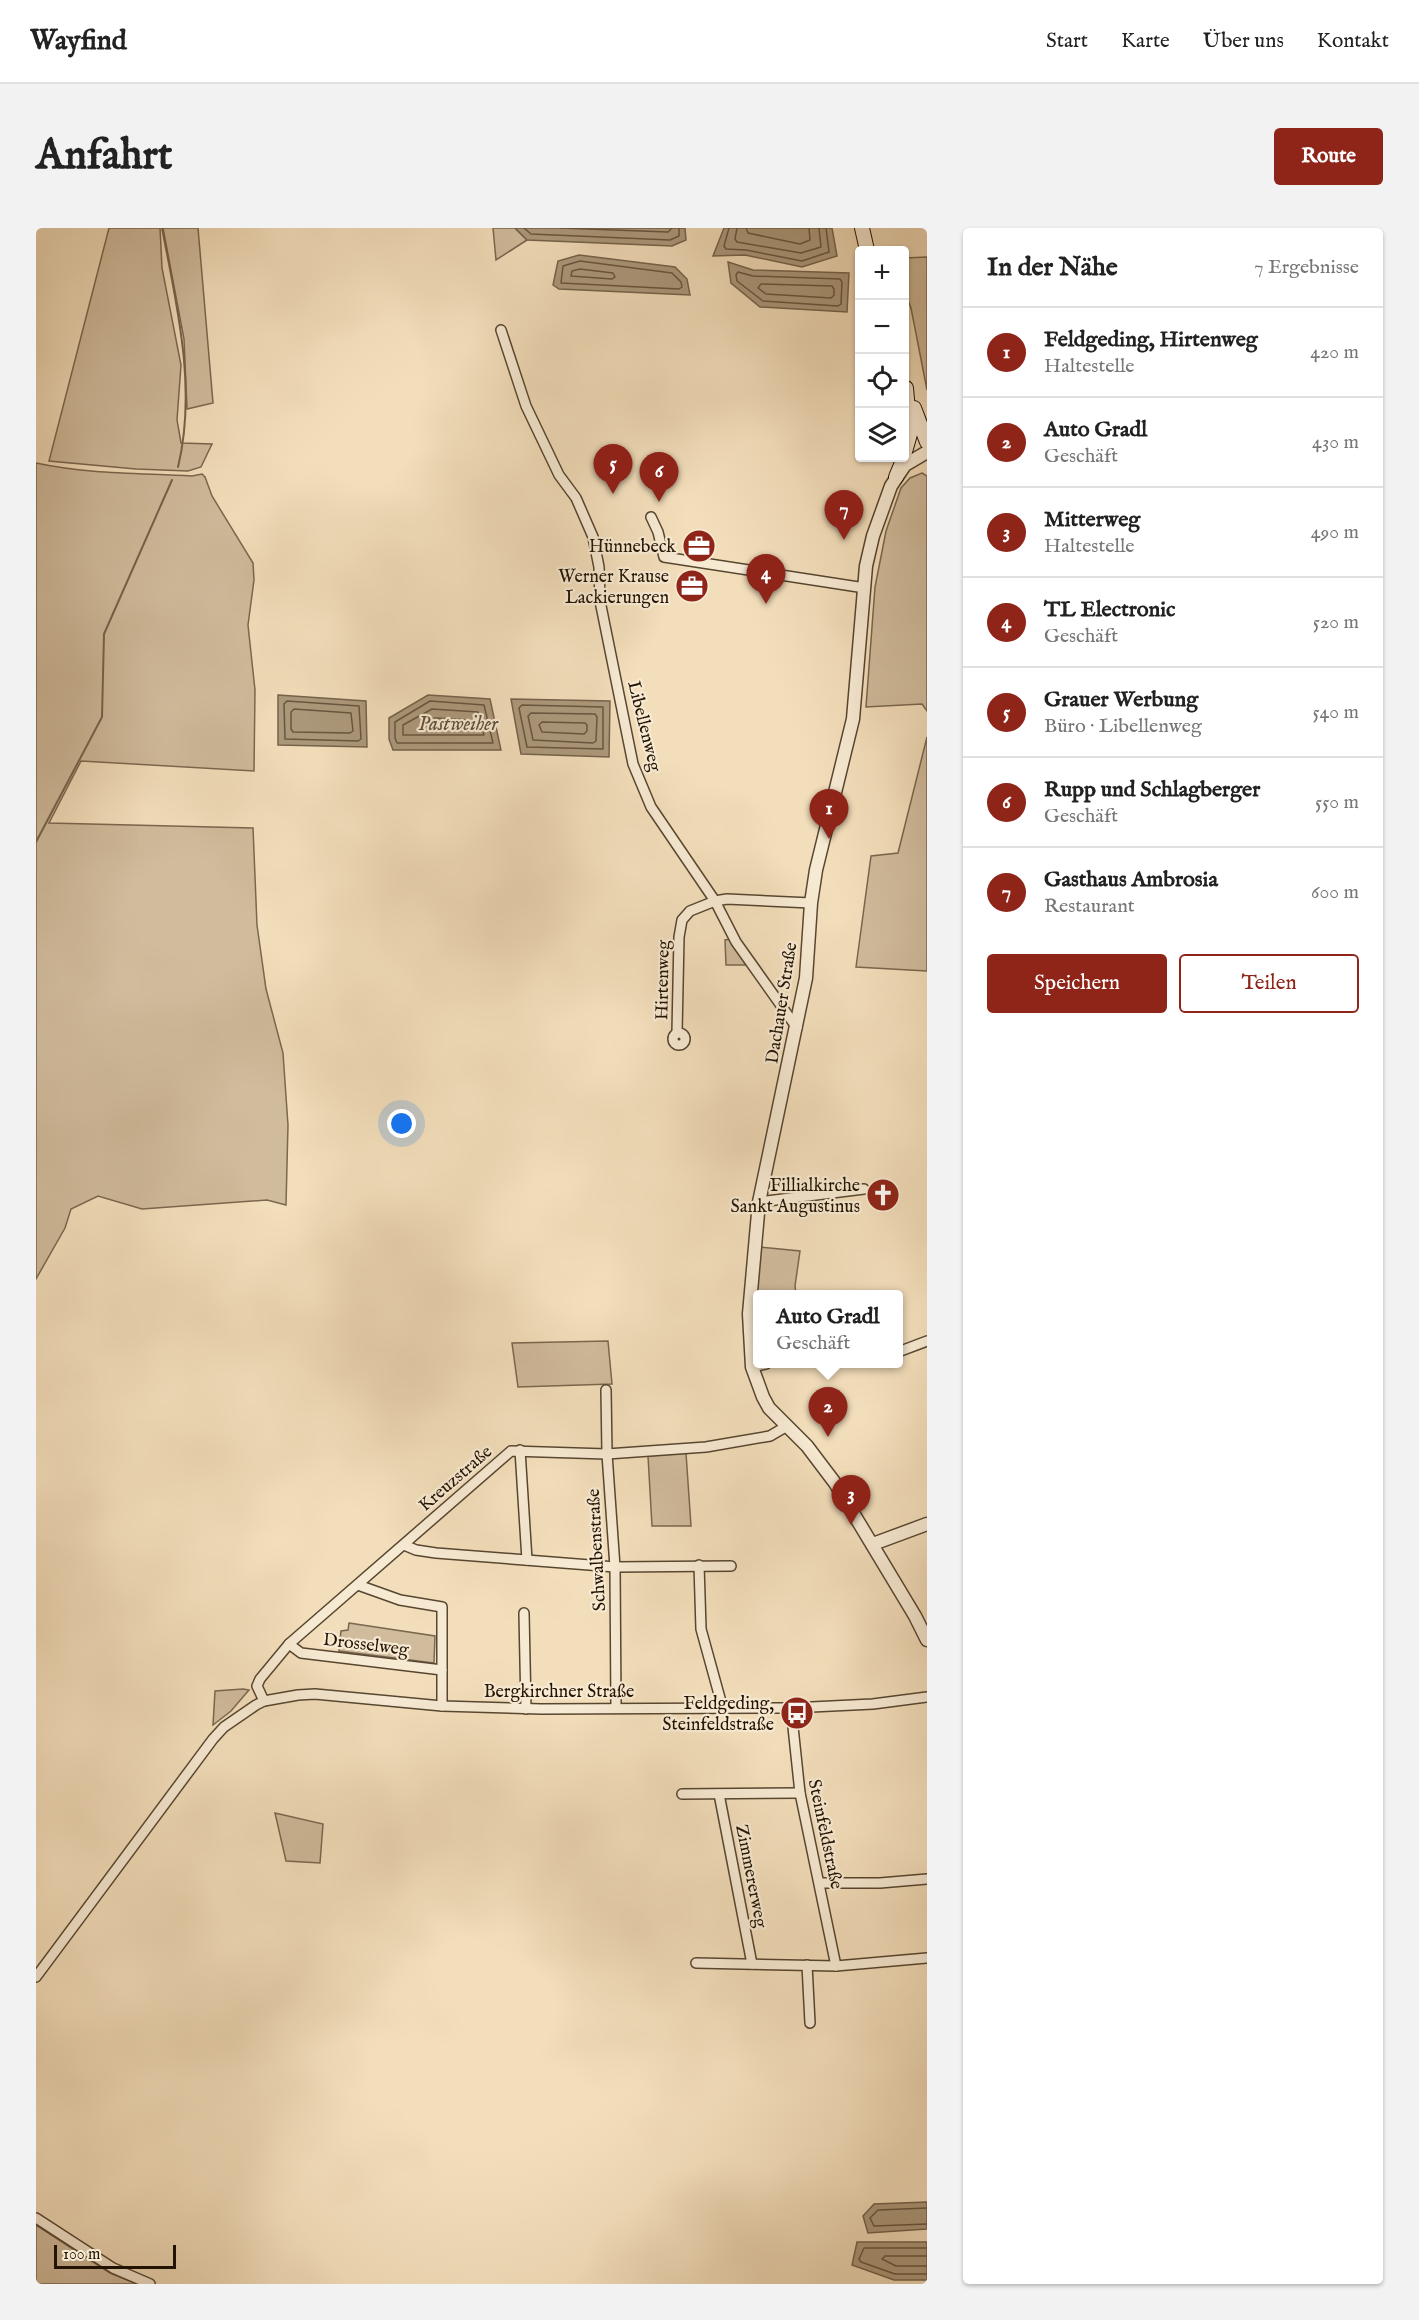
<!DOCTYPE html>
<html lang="de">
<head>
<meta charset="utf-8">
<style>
  :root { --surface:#fff; --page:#f2f2f2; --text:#222; --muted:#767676; --line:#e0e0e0; --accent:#8f2418 }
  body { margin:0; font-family:"IM FELL English",serif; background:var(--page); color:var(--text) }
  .controls { position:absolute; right:18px; top:18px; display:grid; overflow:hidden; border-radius:6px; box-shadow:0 2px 4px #0004 }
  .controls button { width:54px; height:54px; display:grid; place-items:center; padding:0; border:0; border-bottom:2px solid var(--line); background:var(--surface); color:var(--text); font:30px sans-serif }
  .scale { position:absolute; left:18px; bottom:15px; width:122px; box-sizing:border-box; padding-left:6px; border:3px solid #231302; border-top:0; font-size:16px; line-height:21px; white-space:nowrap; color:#231302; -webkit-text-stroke:4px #f7ead3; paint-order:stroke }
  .you { position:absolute; left:366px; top:896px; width:21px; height:21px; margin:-15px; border:4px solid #fff; border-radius:50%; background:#1a73e8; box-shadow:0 0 0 9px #1a73e833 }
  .badge { display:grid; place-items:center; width:39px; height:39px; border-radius:50%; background:var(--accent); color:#fff; font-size:20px; font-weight:700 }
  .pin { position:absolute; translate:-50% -50px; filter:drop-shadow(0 2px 3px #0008) }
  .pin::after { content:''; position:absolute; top:32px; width:21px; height:18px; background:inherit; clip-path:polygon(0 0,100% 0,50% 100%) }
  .popup { position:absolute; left:717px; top:1062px; width:150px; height:78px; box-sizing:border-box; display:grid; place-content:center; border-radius:6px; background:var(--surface); filter:drop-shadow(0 2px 4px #0005); font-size:20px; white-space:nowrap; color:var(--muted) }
  .popup b { font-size:22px; color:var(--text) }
  .popup::after { content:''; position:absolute; left:50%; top:100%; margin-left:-12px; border:12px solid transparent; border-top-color:var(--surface) }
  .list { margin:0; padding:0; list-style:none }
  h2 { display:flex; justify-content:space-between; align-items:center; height:78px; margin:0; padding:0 24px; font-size:26px }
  h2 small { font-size:20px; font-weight:400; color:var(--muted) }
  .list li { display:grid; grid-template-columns:39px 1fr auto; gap:18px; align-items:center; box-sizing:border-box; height:90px; padding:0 24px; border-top:2px solid var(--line) }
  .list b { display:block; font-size:22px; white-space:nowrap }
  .list p { margin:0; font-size:20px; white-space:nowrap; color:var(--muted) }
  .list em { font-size:20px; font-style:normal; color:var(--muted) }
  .actions { display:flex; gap:12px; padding:18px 24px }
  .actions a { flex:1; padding:14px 0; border:2px solid var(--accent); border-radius:6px; text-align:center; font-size:21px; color:var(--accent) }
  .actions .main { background:var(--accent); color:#fff }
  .icon { flex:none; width:33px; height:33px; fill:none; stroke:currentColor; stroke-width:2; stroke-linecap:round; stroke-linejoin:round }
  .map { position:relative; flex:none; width:891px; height:2056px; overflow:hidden; border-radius:6px }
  header { display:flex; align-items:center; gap:36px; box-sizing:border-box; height:84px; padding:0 30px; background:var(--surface); border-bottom:2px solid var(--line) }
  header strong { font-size:28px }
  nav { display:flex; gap:33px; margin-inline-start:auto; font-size:21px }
  .intro { display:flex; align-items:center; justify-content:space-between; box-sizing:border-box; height:144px; padding:0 36px }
  h1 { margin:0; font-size:42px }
  .button { padding:15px 27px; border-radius:6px; background:var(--accent); color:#fff; font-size:21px; font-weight:700 }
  main { display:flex; gap:36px; padding:0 36px }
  aside { flex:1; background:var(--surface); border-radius:6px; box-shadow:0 2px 4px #0004 }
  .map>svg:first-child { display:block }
  .green { fill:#d0bb9c; stroke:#7a674f; stroke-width:1.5 }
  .water { fill:#ac997c; stroke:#75634b; stroke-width:1.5 }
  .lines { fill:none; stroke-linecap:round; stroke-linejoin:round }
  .shore { stroke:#68563f; stroke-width:1.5 }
  .stream { stroke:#75634b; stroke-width:2 }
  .minor-casing { stroke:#574630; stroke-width:12 }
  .tertiary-casing { stroke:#574630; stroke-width:15 }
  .secondary-casing { stroke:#231302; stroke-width:16 }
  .minor { stroke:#f7ead3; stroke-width:9 }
  .tertiary { stroke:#f7ead3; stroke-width:12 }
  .secondary { stroke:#f7ead3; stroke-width:14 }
  .labels { text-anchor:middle; stroke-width:4.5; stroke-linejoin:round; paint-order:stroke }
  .poi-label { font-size:18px; fill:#231302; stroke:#f7ead3; text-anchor:end }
  .street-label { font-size:18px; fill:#231302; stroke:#f7ead3 }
  .water-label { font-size:20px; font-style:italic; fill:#614f39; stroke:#f7ead3 }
</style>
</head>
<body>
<header>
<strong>Wayfind</strong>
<nav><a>Start</a><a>Karte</a><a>Über uns</a><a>Kontakt</a></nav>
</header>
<div class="intro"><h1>Anfahrt</h1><a class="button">Route</a></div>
<main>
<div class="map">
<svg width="891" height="2056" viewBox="0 0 891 2056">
  <rect width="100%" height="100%" fill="#f3debb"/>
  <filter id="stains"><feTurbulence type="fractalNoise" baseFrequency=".00333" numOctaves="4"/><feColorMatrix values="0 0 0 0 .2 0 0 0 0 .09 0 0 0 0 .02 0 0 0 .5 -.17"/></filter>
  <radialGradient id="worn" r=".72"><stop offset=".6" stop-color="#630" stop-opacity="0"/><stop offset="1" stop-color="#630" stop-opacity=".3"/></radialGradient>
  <g class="green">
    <path d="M 73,0 L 124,0 L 126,40 L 145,137 L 141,192 L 145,215 L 176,216 L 165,239 L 152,243 L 100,241 L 13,233 Z"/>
    <path d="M 127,0 L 162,0 L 177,175 L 151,181 L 148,111 Z"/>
    <path d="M 457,0 L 479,0 L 491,12 L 460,32 Z"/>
    <path d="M 891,29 L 891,162 L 875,80 L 869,65 L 869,30 Z"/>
    <path d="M 0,235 C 51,246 104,245 156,248 L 166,246 L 169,249 L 176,268 L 217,335 L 218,352 L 212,397 L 219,462 L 218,543 L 45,533 L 13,595 L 217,600 L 221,697 L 230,761 L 247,825 L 252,897 L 250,977 L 231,972 L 106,981 L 62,968 L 35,981 L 29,1000 L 0,1051 Z"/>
    <path d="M 886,245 L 891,248 L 891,483 L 886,476 L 830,479 L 839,359 L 850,303 L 865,260 L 874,250 Z"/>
    <path d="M 891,509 L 891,743 L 820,739 L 835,628 L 862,625 Z"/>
    <path d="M 695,711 L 710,737 L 690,737 L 689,712 Z"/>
    <path d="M 723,1019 L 764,1023 L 759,1058 L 760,1066 L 722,1066 L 720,1127 L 720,1072 Z"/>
    <path d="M 572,1113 L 576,1156 L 482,1159 L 476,1115 Z"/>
    <path d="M 650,1225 L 655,1298 L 616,1298 L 612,1228 Z"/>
    <path d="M 313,1395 L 399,1408 L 398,1435 L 303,1423 L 305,1403 L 312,1402 Z"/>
    <path d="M 207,1461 L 213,1462 L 195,1483 L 177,1497 L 179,1463 Z"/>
    <path d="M 239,1585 L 287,1596 L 284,1635 L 250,1633 Z"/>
    <path d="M 0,1997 L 74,2045 L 101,2056 L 0,2056 Z"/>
  </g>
  <g class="water">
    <path d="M 479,0 L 649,0 L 650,12 L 636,18 L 491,12 Z"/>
    <path d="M 688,0 L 796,0 L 801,28 L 766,39 L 709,27 L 677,28 Z"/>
    <path d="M 543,27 L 639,39 L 651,51 L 654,67 L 523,61 L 517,57 L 522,33 Z"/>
    <path d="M 692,34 L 717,42 L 813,45 L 811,84 L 724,79 L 695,55 Z"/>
    <path d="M 242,467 L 330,473 L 331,519 L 242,517 Z"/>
    <path d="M 392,467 L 454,471 L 465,522 L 357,522 L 353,511 L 353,490 Z"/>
    <path d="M 475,471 L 574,473 L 573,529 L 485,526 Z"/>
    <path d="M 891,1974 L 891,2001 L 832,2005 L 827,1988 L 838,1976 Z"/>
    <path d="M 821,2014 L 891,2014 L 891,2052 L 858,2052 L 816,2037 Z"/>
  </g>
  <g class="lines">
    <g class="shore">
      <path d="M 488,0 L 495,6 L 634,12 L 643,8 L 643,0"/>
      <path d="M 524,0 L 632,4 L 636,0"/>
      <path d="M 693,0 L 688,18 L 690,21 L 710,22 L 766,33 L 793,24 L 790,0"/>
      <path d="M 701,0 L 699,11 L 701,14 L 765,25 L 785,19 L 783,0"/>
      <path d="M 710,0 L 712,5 L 764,16 L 774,12 L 773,0"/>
      <path d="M 544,33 L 636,45 L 645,54 L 646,59 L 643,61 L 525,55 L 527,38 Z"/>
      <path d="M 544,41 L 577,45 L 579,49 L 576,51 L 535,48 L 536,43 Z"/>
      <path d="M 702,44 L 717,48 L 804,51 L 806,54 L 805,76 L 802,78 L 727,73 L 701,53 L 700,47 Z"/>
      <path d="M 725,56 L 796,58 L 798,61 L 798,67 L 795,70 L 730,66 L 722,60 Z"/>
      <path d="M 251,473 L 323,478 L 325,511 L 322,513 L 249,511 L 248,476 Z"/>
      <path d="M 394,473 L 448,477 L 457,515 L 361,515 L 359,510 L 359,494 Z"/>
      <path d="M 486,477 L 567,479 L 567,521 L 491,519 L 483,480 Z"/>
      <path d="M 258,481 L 315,485 L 317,503 L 314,505 L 257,504 L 255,501 L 255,484 Z"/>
      <path d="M 396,481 L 442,484 L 448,507 L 367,507 L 367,497 Z"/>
      <path d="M 495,485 L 559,486 L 561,489 L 560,513 L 557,515 L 497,512 L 492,488 Z"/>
      <path d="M 399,490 L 434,492 L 437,497 L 434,499 L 391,498 L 391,494 Z"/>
      <path d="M 506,494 L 549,495 L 551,497 L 551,503 L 548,506 L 506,504 L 503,497 Z"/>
      <path d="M 891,1980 L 842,1982 L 834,1990 L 838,1998 L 891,1996"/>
      <path d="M 891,2020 L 828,2020 L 823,2031 L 825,2034 L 859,2046 L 891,2046"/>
      <path d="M 891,2028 L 849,2028 L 846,2031 L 860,2038 L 891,2038"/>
    </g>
    <g class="stream">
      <path d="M 126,0 C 141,78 161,161 142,239"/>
      <path d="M 0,614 L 66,489 L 68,406 L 136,252"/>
    </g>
    <defs>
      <g id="minor">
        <path d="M 465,102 L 490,178 L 523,247 L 540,270 L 557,309 L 563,339 L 564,373 L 597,536 L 615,579 L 679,673 L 700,714 L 761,800"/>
        <path d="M 615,289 L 622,304 L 628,329 L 829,360"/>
        <circle cx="643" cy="811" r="6"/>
        <path d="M 641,805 L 643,709 L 646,692 L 654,683 L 679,673 L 691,671 L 775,675"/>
        <path d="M 723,974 L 828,961"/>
        <path d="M 862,1124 L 891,1113"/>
        <path d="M 716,1139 L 730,1136"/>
        <path d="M 570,1162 L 571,1226 L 579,1339 L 580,1480"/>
        <path d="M 484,1222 L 491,1332"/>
        <path d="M 368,1317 L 380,1322 L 400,1325 L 579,1339 L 695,1338"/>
        <path d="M 663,1337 L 665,1401 L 687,1481"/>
        <path d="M 322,1357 L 364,1372 L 406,1379 L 406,1478"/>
        <path d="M 488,1385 L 490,1481"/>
        <path d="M 253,1416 L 265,1425 L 406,1442"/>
        <path d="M 228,1473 L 221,1458 L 224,1451 L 253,1416 L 475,1223 L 571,1226 L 670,1219 L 734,1208 L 751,1198"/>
        <path d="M 755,1480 L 764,1565 L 800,1738"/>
        <path d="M 646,1566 L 764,1565"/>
        <path d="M 683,1566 L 716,1736"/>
        <path d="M 784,1655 L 844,1655 L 891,1651"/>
        <path d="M 660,1735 L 800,1738 L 891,1730"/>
        <path d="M 771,1737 L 774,1795"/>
        <path d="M 0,1749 L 177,1511 L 188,1499 L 220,1477 L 228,1473 L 262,1467 L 279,1466 L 406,1478 L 505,1481 L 755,1480 L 837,1476 L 891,1469"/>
        <path d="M 0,1990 L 77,2040 L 114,2056"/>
      </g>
      <g id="tertiary">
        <path d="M 891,224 L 869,237 L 855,258 L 837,308 L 830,338 L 817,491 L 780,642 L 775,675 L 770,750 L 723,974 L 713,1086 L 716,1139 L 727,1169 L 733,1180 L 771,1218 L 799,1255 L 879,1388 L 891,1412"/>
        <path d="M 837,1316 L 891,1296"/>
      </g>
      <g id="secondary">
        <path d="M 826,0 L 831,22"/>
        <path d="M 878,180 L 891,214"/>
        <path d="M 868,227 L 874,206 L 870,160"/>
        <path d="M 860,249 L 868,230"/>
      </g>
    </defs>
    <use href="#minor" class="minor-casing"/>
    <use href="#tertiary" class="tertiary-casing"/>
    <use href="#secondary" class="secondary-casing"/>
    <use href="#minor" class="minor"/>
    <use href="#tertiary" class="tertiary"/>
    <use href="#secondary" class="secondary"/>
  </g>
  <defs>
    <symbol id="office-disc" viewBox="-11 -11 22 22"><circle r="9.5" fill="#8f2418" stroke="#f7ead3"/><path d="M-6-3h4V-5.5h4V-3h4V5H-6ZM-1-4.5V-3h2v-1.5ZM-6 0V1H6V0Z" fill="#fff"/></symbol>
    <symbol id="church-disc" viewBox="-11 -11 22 22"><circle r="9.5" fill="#8f2418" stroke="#f7ead3"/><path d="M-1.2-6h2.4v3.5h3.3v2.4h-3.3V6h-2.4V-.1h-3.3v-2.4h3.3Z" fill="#fff"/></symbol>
    <symbol id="bus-disc" viewBox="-11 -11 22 22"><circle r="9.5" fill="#8f2418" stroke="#f7ead3"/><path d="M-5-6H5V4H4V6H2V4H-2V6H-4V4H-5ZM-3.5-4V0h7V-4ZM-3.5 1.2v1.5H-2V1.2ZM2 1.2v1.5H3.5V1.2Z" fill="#fff"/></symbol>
  </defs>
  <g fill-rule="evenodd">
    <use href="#office-disc" x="644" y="299" width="38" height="38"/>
    <use href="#office-disc" x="637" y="339" width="38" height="38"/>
    <use href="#church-disc" x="828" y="948" width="38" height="38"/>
    <use href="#bus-disc" x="742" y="1466" width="38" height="38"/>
  </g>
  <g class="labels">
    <g class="poi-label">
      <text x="640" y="324">Hünnebeck</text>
      <text x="633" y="354">Werner Krause<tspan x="633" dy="21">Lackierungen</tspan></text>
      <text x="824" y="963">Fillialkirche<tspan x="824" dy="21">Sankt Augustinus</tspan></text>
      <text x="738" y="1481">Feldgeding,<tspan x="738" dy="21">Steinfeldstraße</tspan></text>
    </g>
    <g class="street-label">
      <text transform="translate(609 498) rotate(76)" y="6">Libellenweg</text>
      <text transform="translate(626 752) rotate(-89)" y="6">Hirtenweg</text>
      <text transform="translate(745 775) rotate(-81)" y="6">Dachauer Straße</text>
      <text transform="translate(419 1250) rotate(-41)" y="6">Kreuzstraße</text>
      <text transform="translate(560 1322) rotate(-93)" y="6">Schwalbenstraße</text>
      <text transform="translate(330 1416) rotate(7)" y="6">Drosselweg</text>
      <text x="523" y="1469">Bergkirchner Straße</text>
      <text transform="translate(790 1606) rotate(78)" y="6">Steinfeldstraße</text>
      <text transform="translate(716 1648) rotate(79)" y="6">Zimmererweg</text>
    </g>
    <g class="water-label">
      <text x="422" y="502">Pastweiher</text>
    </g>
  </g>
  <rect width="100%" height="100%" filter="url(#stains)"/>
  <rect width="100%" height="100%" fill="url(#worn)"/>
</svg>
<div class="controls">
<button>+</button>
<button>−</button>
<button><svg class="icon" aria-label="locate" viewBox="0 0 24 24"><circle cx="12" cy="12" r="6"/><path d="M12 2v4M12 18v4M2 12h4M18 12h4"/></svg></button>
<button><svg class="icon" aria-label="layers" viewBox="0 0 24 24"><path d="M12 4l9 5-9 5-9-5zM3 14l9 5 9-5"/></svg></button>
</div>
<div class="scale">100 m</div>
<div class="you"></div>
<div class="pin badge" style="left:793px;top:611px">1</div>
<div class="pin badge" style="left:792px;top:1209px">2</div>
<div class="popup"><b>Auto Gradl</b>Geschäft</div>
<div class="pin badge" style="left:815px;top:1297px">3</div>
<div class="pin badge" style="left:730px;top:376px">4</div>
<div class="pin badge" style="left:577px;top:266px">5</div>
<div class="pin badge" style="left:623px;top:274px">6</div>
<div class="pin badge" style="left:808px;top:312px">7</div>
</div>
<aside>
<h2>In der Nähe<small>7 Ergebnisse</small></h2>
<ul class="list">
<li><span class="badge">1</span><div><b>Feldgeding, Hirtenweg</b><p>Haltestelle</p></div><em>420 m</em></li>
<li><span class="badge">2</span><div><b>Auto Gradl</b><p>Geschäft</p></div><em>430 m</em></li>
<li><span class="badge">3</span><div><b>Mitterweg</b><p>Haltestelle</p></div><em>490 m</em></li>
<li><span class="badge">4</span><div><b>TL Electronic</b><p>Geschäft</p></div><em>520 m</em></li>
<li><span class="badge">5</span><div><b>Grauer Werbung</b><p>Büro · Libellenweg</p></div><em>540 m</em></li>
<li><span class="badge">6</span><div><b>Rupp und Schlagberger</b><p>Geschäft</p></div><em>550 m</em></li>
<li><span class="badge">7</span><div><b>Gasthaus Ambrosia</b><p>Restaurant</p></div><em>600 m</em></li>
</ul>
<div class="actions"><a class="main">Speichern</a><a>Teilen</a></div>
</aside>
</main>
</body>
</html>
